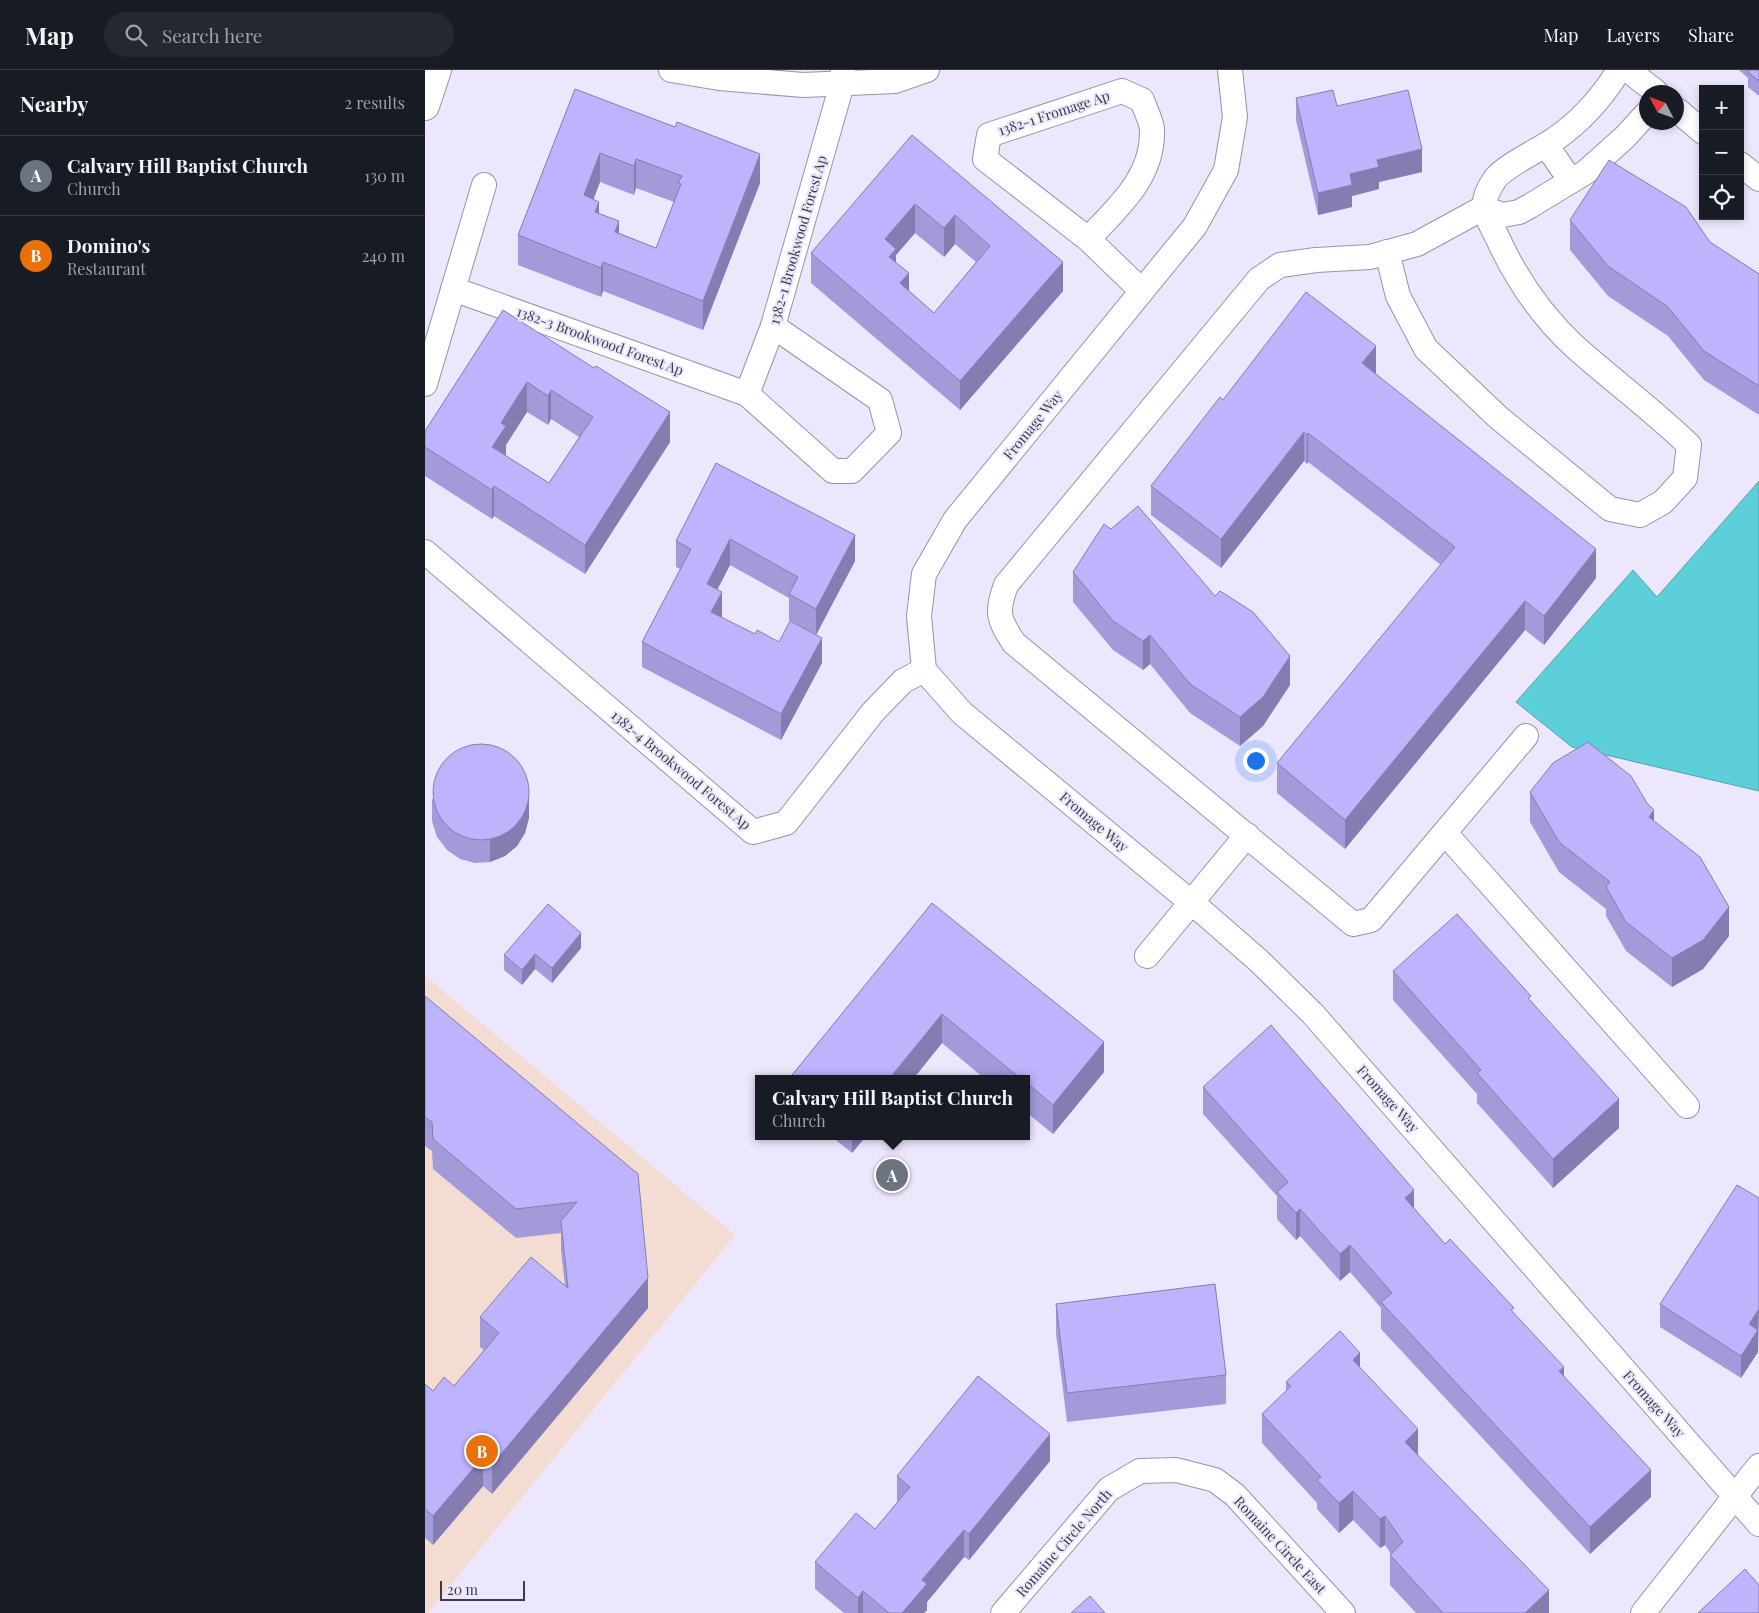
<!DOCTYPE html>
<html lang="en">
<head>
<meta charset="utf-8">
<style>
  :root { --surface:#171b24; --page:#242831; --text:#f1f3f6; --muted:#9ea1a6; --line:#363941; --accent:#b999cf }
  body { margin:0; font-family:"Playfair Display",serif; background:var(--page); color:var(--text) }
  .controls { position:absolute; right:15px; top:15px; display:grid; overflow:hidden; border-radius:0px; box-shadow:0 2px 8px #0003 }
  .controls button { width:45px; height:45px; display:grid; place-items:center; padding:0; border:0; border-bottom:1px solid var(--line); background:var(--surface); color:var(--text); font:25px sans-serif }
  .compass { position:absolute; left:1214px; top:15px; width:45px; height:45px; border-radius:50%; background:var(--surface); box-shadow:0 2px 8px #0003; rotate:311deg }
  .scale { position:absolute; left:15px; bottom:12px; width:85px; box-sizing:border-box; padding-left:5px; border:2px solid #3d3a43; border-top:0; font-size:14px; line-height:18px; white-space:nowrap; color:#3d3a43; -webkit-text-stroke:4px #ede7fe; paint-order:stroke }
  .you { position:absolute; left:830px; top:690px; width:18px; height:18px; margin:-12px; border:4px solid #fff; border-radius:50%; background:#1a73e8; box-shadow:0 0 0 8px #1a73e833 }
  .badge { display:grid; place-items:center; width:32px; height:32px; border-radius:50%; background:var(--accent); color:#fff; font-size:16px; font-weight:700 }
  .pin { position:absolute; translate:-50% -50%; border:2px solid #fff; box-shadow:0 1px 5px #0006 }
  .popup { position:absolute; left:330px; top:1005px; width:275px; height:65px; box-sizing:border-box; display:grid; place-content:center; border-radius:0px; background:var(--surface); filter:drop-shadow(0 1px 4px #0005); font-size:16px; white-space:nowrap; color:var(--muted) }
  .popup b { font-size:19px; color:var(--text) }
  .popup::after { content:''; position:absolute; left:50%; top:100%; margin-left:-10px; border:10px solid transparent; border-top-color:var(--surface) }
  .list { margin:0; padding:0; list-style:none }
  h2 { display:flex; justify-content:space-between; align-items:center; height:65px; margin:0; padding:0 20px; font-size:21px }
  h2 small { font-size:16px; font-weight:400; color:var(--muted) }
  .list li { display:grid; grid-template-columns:32px 1fr auto; gap:15px; align-items:center; box-sizing:border-box; height:80px; padding:0 20px; border-top:1px solid var(--line) }
  .list b { display:block; font-size:19px; white-space:nowrap }
  .list p { margin:0; font-size:16px; white-space:nowrap; color:var(--muted) }
  .list em { font-size:16px; font-style:normal; color:var(--muted) }
  .icon { flex:none; width:28px; height:28px; fill:none; stroke:currentColor; stroke-width:2; stroke-linecap:round; stroke-linejoin:round }
  .map { position:relative; flex:none; width:1334px; height:1543px; overflow:hidden }
  header { display:flex; align-items:center; gap:30px; box-sizing:border-box; height:70px; padding:0 25px; background:var(--surface); border-bottom:1px solid var(--line) }
  header strong { font-size:24px }
  nav { display:flex; gap:28px; margin-inline-start:auto; font-size:18px }
  .search { width:350px; height:45px; background:var(--page); display:flex; align-items:center; gap:12px; box-sizing:border-box; padding:0 18px; border-radius:28px; color:var(--muted); font-size:19px }
  main { display:flex }
  aside { flex:1; background:var(--surface) }
  .map>svg:first-child { display:block }
  .commercial { fill:#f3dcd1 }
  .water { fill:#5ccfd8; stroke:#53a2ab }
  .lines { fill:none; stroke-linecap:round; stroke-linejoin:round }
  .street-casing { stroke:#9892a7; stroke-width:26 }
  .secondary-casing { stroke:#9892a7; stroke-width:30 }
  .street { stroke:#fff; stroke-width:24 }
  .secondary { stroke:#fff; stroke-width:28 }
  .wall { fill:#a39ada; fill-rule:evenodd }
  .shaded-wall { fill:#857db1 }
  .building { fill:#beb3fd; stroke:#857db1; fill-rule:evenodd }
  .labels { text-anchor:middle; stroke-width:4; stroke-linejoin:round; paint-order:stroke }
  .street-label { font-size:14px; fill:#3d3a43; stroke:#ede7fe }
</style>
</head>
<body>
<header>
<strong>Map</strong>
<div class="search"><svg class="icon" aria-label="search" viewBox="0 0 24 24"><circle cx="10" cy="10" r="6"/><path d="M15 15l6 6"/></svg>Search here</div>
<nav><a>Map</a><a>Layers</a><a>Share</a></nav>
</header>
<main>
<aside>
<h2>Nearby<small>2 results</small></h2>
<ul class="list">
<li><span class="badge" style="background:#6b7280">A</span><div><b>Calvary Hill Baptist Church</b><p>Church</p></div><em>130 m</em></li>
<li><span class="badge" style="background:#e8710a">B</span><div><b>Domino's</b><p>Restaurant</p></div><em>240 m</em></li>
</ul>
</aside>
<div class="map">
<svg width="1334" height="1543" viewBox="0 0 1334 1543">
  <rect width="100%" height="100%" fill="#ede7fe"/>
  <path class="commercial" d="M 0,906 L 310,1165 L 3,1543 L 0,1543 Z"/>
  <path class="water" d="M 1334,411 L 1334,721 L 1147,677 L 1091,632 L 1208,500 L 1232,527 Z"/>
  <g class="lines">
    <defs>
      <g id="street">
        <path d="M 246,0 L 294,8 L 378,15 L 470,11 L 502,0"/>
        <path d="M 805,0 L 810,47 L 801,100 L 770,156 L 530,450 L 499,504 L 494,546 L 499,600 L 537,643 L 779,843 L 834,891 L 888,944 L 1334,1454"/>
        <path d="M 1203,0 L 1231,22"/>
        <path d="M 1252,40 L 1278,62"/>
        <path d="M 1121,75 L 1146,111"/>
        <path d="M 1315,94 L 1334,109"/>
        <path d="M 663,169 C 693,137 729,107 727,59 C 726,50 720,39 717,30 L 697,21 L 564,65 L 560,89 L 663,169 L 717,221"/>
        <path d="M 962,182 L 973,226 L 1001,279 L 1074,348 L 1185,439 L 1215,445 L 1238,432 L 1260,408 L 1264,375 C 1228,340 1187,310 1149,276 C 1118,247 1092,210 1074,171 C 1062,145 1051,136 1070,109 C 1078,97 1116,79 1130,69 C 1155,52 1178,26 1194,0"/>
        <path d="M 28,219 L 322,324 L 408,401 L 427,401 L 464,363 L 455,330 L 348,256"/>
        <path d="M 0,314 L 59,115"/>
        <path d="M 322,324 L 348,256 L 417,14 L 418,0"/>
        <path d="M 0,482 L 328,762 L 361,753 L 448,642 L 478,611 L 499,600"/>
        <path d="M 1101,666 L 946,850 L 928,854 L 589,573 C 573,549 571,542 581,515 L 834,209 L 855,195 L 891,190 L 945,187 L 992,174 L 1058,138 L 1078,145 L 1094,142 L 1105,136 L 1161,102 L 1200,67 L 1222,43"/>
        <path d="M 1020,763 L 1262,1036"/>
        <path d="M 722,886 L 822,765"/>
        <path d="M 578,1543 L 684,1419 L 715,1401 L 751,1400 L 790,1410 L 810,1425 L 918,1543"/>
        <path d="M 1218,1543 L 1334,1396"/>
      </g>
      <path id="secondary" d="M 0,36 L 12,0"/>
    </defs>
    <use href="#street" class="street-casing"/>
    <use href="#secondary" class="secondary-casing"/>
    <use href="#street" class="street"/>
    <use href="#secondary" class="secondary"/>
  </g>
  <g class="wall">
    <path d="M 1314,0 L 1334,0 L 1334,26 L 1323,17 L 1323,8 Z"/>
    <path d="M 150,19 L 335,113 L 278,260 L 178,221 L 176,227 L 93,195 L 93,165 ZM 175,112 L 209,125 L 211,118 L 249,132 L 231,178 L 194,163 L 174,143 L 168,129 Z"/>
    <path d="M 871,28 L 912,36 L 997,102 L 954,112 L 954,119 L 927,126 L 927,137 L 893,145 L 871,50 Z"/>
    <path d="M 487,65 L 638,221 L 535,340 L 386,213 L 386,183 ZM 490,163 L 519,187 L 530,174 L 551,192 L 509,243 L 484,221 L 471,193 L 471,185 Z"/>
    <path d="M 1145,150 L 1285,172 L 1334,204 L 1334,345 L 1279,310 L 1243,266 L 1183,226 L 1145,180 Z"/>
    <path d="M 78,240 L 245,372 L 160,504 L 69,446 L 67,449 L 0,406 L 0,361 ZM 102,342 L 123,355 L 126,349 L 154,367 L 124,413 L 80,385 L 81,375 Z"/>
    <path d="M 951,304 L 1171,508 L 1119,575 L 1100,560 L 920,779 L 852,723 L 852,693 L 1016,495 L 883,392 L 882,394 L 879,391 L 796,498 L 726,445 L 726,416 L 798,330 Z"/>
    <path d="M 291,393 L 430,491 L 391,565 L 364,550 L 364,528 L 305,495 L 292,519 L 297,548 L 330,564 L 397,593 L 356,670 L 217,597 L 217,572 L 255,499 L 251,497 L 251,471 Z"/>
    <path d="M 648,502 L 865,615 L 838,656 L 815,676 L 765,643 L 725,594 L 718,600 L 688,580 L 648,532 Z"/>
    <path d="M 1105,722 L 1229,751 L 1304,866 L 1278,899 L 1247,917 L 1201,881 L 1181,846 L 1181,839 L 1134,802 L 1105,752 Z"/>
    <path d="M 7,729 L 104,748 L 100,763 L 92,776 L 80,786 L 65,792 L 50,793 L 35,789 L 22,780 L 12,767 L 7,751 Z"/>
    <path d="M 507,833 L 679,1002 L 628,1064 L 601,1042 L 601,1009 L 560,1009 L 517,973 L 488,1009 L 367,1009 L 367,1005 Z"/>
    <path d="M 156,878 L 127,913 L 110,899 L 97,915 L 79,900 L 79,885 Z"/>
    <path d="M 968,901 L 1106,931 L 1194,1058 L 1128,1118 L 1052,1033 L 1052,1024 L 968,930 Z"/>
    <path d="M 0,926 L 213,1104 L 223,1238 L 67,1424 L 58,1416 L 8,1475 L 0,1468 L 0,1314 L 8,1321 L 29,1316 L 59,1280 L 55,1277 L 55,1247 L 140,1216 L 136,1180 L 136,1163 L 91,1168 L 8,1099 L 7,1081 L 0,1076 Z"/>
    <path d="M 778,1017 L 989,1138 L 1020,1174 L 1089,1243 L 1139,1307 L 1226,1427 L 1165,1484 L 956,1259 L 956,1238 L 925,1202 L 915,1211 L 875,1166 L 871,1170 L 852,1149 L 852,1126 L 778,1044 Z"/>
    <path d="M 406,1066 L 441,1066 L 427,1083 Z"/>
    <path d="M 631,1234 L 801,1305 L 801,1334 L 642,1352 L 631,1264 Z"/>
    <path d="M 1235,1234 L 1333,1263 L 1333,1282 L 1316,1308 L 1235,1257 Z"/>
    <path d="M 935,1298 L 993,1386 L 1124,1543 L 991,1543 L 965,1515 L 965,1485 L 966,1484 L 960,1475 L 955,1478 L 928,1450 L 914,1463 L 892,1439 L 892,1433 L 837,1373 L 837,1344 L 861,1321 L 861,1312 Z"/>
    <path d="M 625,1391 L 544,1490 L 539,1487 L 502,1532 L 502,1540 L 499,1543 L 419,1543 L 390,1519 L 390,1492 L 450,1459 L 472,1433 L 472,1406 Z"/>
  </g>
  <g class="shaded-wall">
    <path d="M 997,79 L 997,102 L 954,112 L 954,119 L 927,126 L 927,137 L 893,145 L 893,123 L 925,104 L 952,90 Z"/>
    <path d="M 175,83 L 175,112 L 159,155 L 159,125 Z"/>
    <path d="M 335,84 L 335,113 L 278,260 L 278,231 Z"/>
    <path d="M 211,89 L 211,118 L 209,125 L 209,96 Z"/>
    <path d="M 174,132 L 174,161 L 170,142 Z"/>
    <path d="M 490,134 L 490,163 L 471,185 L 471,208 L 464,216 L 460,169 Z"/>
    <path d="M 530,145 L 530,174 L 519,187 L 519,158 Z"/>
    <path d="M 194,151 L 194,180 L 190,162 Z"/>
    <path d="M 178,192 L 178,221 L 176,227 L 176,198 Z"/>
    <path d="M 638,192 L 638,221 L 535,340 L 535,311 Z"/>
    <path d="M 484,203 L 484,233 L 475,213 Z"/>
    <path d="M 951,276 L 951,305 L 937,293 Z"/>
    <path d="M 102,312 L 102,342 L 81,375 L 81,385 L 67,377 L 76,353 Z"/>
    <path d="M 126,320 L 126,349 L 123,355 L 123,326 Z"/>
    <path d="M 245,342 L 245,372 L 160,504 L 160,475 Z"/>
    <path d="M 879,362 L 879,391 L 796,498 L 796,469 Z"/>
    <path d="M 883,363 L 883,392 L 882,394 L 882,365 Z"/>
    <path d="M 69,416 L 69,446 L 67,449 L 67,420 Z"/>
    <path d="M 430,465 L 430,491 L 391,565 L 391,539 Z"/>
    <path d="M 305,469 L 305,495 L 282,540 L 282,514 Z"/>
    <path d="M 1171,479 L 1171,508 L 1119,575 L 1119,546 Z"/>
    <path d="M 297,522 L 297,548 L 286,542 Z"/>
    <path d="M 1100,531 L 1100,560 L 920,779 L 920,750 Z"/>
    <path d="M 725,565 L 725,594 L 718,600 L 718,571 Z"/>
    <path d="M 397,568 L 397,593 L 356,670 L 356,644 Z"/>
    <path d="M 865,586 L 865,615 L 838,656 L 815,676 L 815,647 Z"/>
    <path d="M 104,726 L 104,748 L 100,763 L 92,776 L 80,786 L 65,792 L 65,769 Z"/>
    <path d="M 1229,740 L 1229,769 L 1224,747 Z"/>
    <path d="M 1304,837 L 1304,866 L 1278,899 L 1247,917 L 1247,888 Z"/>
    <path d="M 156,863 L 156,878 L 127,913 L 127,898 Z"/>
    <path d="M 110,884 L 110,899 L 97,915 L 97,900 Z"/>
    <path d="M 517,944 L 517,973 L 488,1009 L 464,1009 Z"/>
    <path d="M 679,972 L 679,1002 L 628,1064 L 628,1035 Z"/>
    <path d="M 1194,1029 L 1194,1058 L 1128,1118 L 1128,1089 Z"/>
    <path d="M 427,1066 L 441,1066 L 427,1083 Z"/>
    <path d="M 989,1120 L 989,1147 L 980,1128 Z"/>
    <path d="M 875,1139 L 875,1166 L 871,1170 L 871,1143 Z"/>
    <path d="M 925,1175 L 925,1202 L 915,1211 L 915,1184 Z"/>
    <path d="M 223,1208 L 223,1238 L 67,1424 L 67,1395 Z"/>
    <path d="M 1334,1239 L 1333,1282 L 1316,1308 L 1316,1286 L 1324,1254 Z"/>
    <path d="M 935,1283 L 935,1312 L 928,1290 Z"/>
    <path d="M 1139,1297 L 1139,1324 L 1134,1301 Z"/>
    <path d="M 993,1359 L 993,1388 L 980,1372 Z"/>
    <path d="M 625,1364 L 625,1391 L 544,1490 L 544,1464 Z"/>
    <path d="M 58,1387 L 58,1416 L 8,1475 L 8,1446 Z"/>
    <path d="M 1226,1400 L 1226,1427 L 1165,1484 L 1165,1457 Z"/>
    <path d="M 928,1421 L 928,1450 L 914,1463 L 914,1433 Z"/>
    <path d="M 960,1446 L 960,1475 L 955,1478 L 955,1449 Z"/>
    <path d="M 539,1460 L 539,1487 L 502,1532 L 502,1540 L 499,1543 L 477,1543 L 497,1510 Z"/>
    <path d="M 1124,1520 L 1124,1543 L 1100,1543 Z"/>
    <path d="M 438,1521 L 438,1543 L 433,1543 L 433,1528 Z"/>
  </g>
  <g class="building">
    <path d="M 1325,0 L 1334,0 L 1334,11 L 1323,2 Z"/>
    <path d="M 150,19 L 250,57 L 252,52 L 335,84 L 278,231 L 178,192 L 176,198 L 93,165 ZM 175,83 L 209,96 L 211,89 L 257,106 L 253,113 L 256,114 L 231,178 L 190,162 L 194,151 L 170,142 L 174,132 L 159,125 Z"/>
    <path d="M 908,20 L 912,36 L 983,20 L 997,79 L 952,90 L 954,97 L 925,104 L 927,115 L 893,123 L 871,28 Z"/>
    <path d="M 487,65 L 638,192 L 535,311 L 386,183 ZM 490,134 L 519,158 L 530,145 L 565,176 L 509,243 L 475,213 L 484,203 L 464,187 L 471,179 L 460,169 Z"/>
    <path d="M 1184,90 L 1261,137 L 1285,172 L 1334,204 L 1334,316 L 1279,281 L 1243,237 L 1183,196 L 1145,150 Z"/>
    <path d="M 881,222 L 951,276 L 937,293 L 1171,479 L 1119,546 L 1100,531 L 920,750 L 852,693 L 1030,477 L 883,363 L 882,365 L 879,362 L 796,469 L 726,416 L 795,327 L 798,330 Z"/>
    <path d="M 78,240 L 169,298 L 171,296 L 245,342 L 160,475 L 69,416 L 67,420 L 0,377 L 0,361 ZM 102,312 L 123,326 L 126,320 L 168,347 L 124,413 L 67,377 L 81,356 L 76,353 Z"/>
    <path d="M 291,393 L 430,465 L 391,539 L 364,524 L 373,507 L 305,469 L 282,514 L 297,522 L 286,542 L 330,564 L 332,560 L 354,572 L 365,551 L 397,568 L 356,644 L 217,572 L 266,479 L 251,471 Z"/>
    <path d="M 713,436 L 790,526 L 795,521 L 828,542 L 865,586 L 838,627 L 815,647 L 765,614 L 725,565 L 718,571 L 688,551 L 648,502 L 679,454 L 686,459 Z"/>
    <path d="M 1163,672 L 1206,706 L 1222,733 L 1229,740 L 1224,747 L 1275,787 L 1304,837 L 1278,870 L 1247,888 L 1201,852 L 1181,817 L 1185,812 L 1134,772 L 1105,722 L 1128,693 Z"/>
    <circle cx="56" cy="722" r="48"/>
    <path d="M 507,833 L 679,972 L 628,1035 L 601,1012 L 601,1009 L 596,1009 L 517,944 L 464,1009 L 372,1009 L 367,1005 Z"/>
    <path d="M 123,834 L 156,863 L 127,898 L 110,884 L 97,900 L 79,885 Z"/>
    <path d="M 1032,844 L 1106,926 L 1103,928 L 1194,1029 L 1128,1089 L 1052,1003 L 1056,1000 L 968,901 Z"/>
    <path d="M 0,926 L 213,1104 L 223,1208 L 67,1395 L 58,1387 L 8,1446 L 0,1439 L 0,1314 L 8,1321 L 19,1307 L 29,1316 L 74,1263 L 55,1247 L 106,1187 L 143,1218 L 136,1151 L 152,1132 L 91,1139 L 8,1069 L 7,1052 L 0,1047 Z"/>
    <path d="M 846,955 L 989,1120 L 980,1128 L 1020,1174 L 1025,1169 L 1089,1238 L 1086,1240 L 1139,1297 L 1134,1301 L 1226,1400 L 1165,1457 L 956,1232 L 967,1223 L 925,1175 L 915,1184 L 875,1139 L 871,1143 L 852,1122 L 863,1112 L 778,1017 Z"/>
    <path d="M 1312,1115 L 1334,1128 L 1334,1239 L 1324,1254 L 1333,1260 L 1316,1286 L 1235,1234 Z"/>
    <path d="M 790,1214 L 801,1305 L 642,1323 L 631,1234 Z"/>
    <path d="M 915,1261 L 935,1283 L 928,1290 L 993,1359 L 980,1372 L 1124,1520 L 1100,1543 L 1018,1543 L 965,1485 L 978,1472 L 960,1446 L 955,1449 L 928,1421 L 914,1433 L 892,1410 L 896,1407 L 837,1344 L 866,1316 L 861,1312 Z"/>
    <path d="M 553,1306 L 625,1364 L 544,1464 L 539,1460 L 497,1510 L 502,1514 L 477,1543 L 464,1543 L 438,1521 L 433,1528 L 390,1492 L 431,1443 L 450,1459 L 485,1417 L 472,1406 Z"/>
    <path d="M 1320,1499 L 1334,1515 L 1334,1543 L 1273,1543 Z"/>
    <path d="M 665,1526 L 680,1543 L 646,1543 Z"/>
  </g>
  <g class="labels">
    <g class="street-label">
      <text transform="translate(629 43) rotate(-18)" y="5">1382-1 Fromage Ap</text>
      <text transform="translate(373 170) rotate(-74)" y="5">1382-1 Brookwood Forest Ap</text>
      <text transform="translate(175 271) rotate(20)" y="5">1382-3 Brookwood Forest Ap</text>
      <text transform="translate(608 355) rotate(-51)" y="5">Fromage Way</text>
      <text transform="translate(256 700) rotate(40)" y="5">1382-4 Brookwood Forest Ap</text>
      <text transform="translate(669 752) rotate(40)" y="5">Fromage Way</text>
      <text transform="translate(963 1029) rotate(48)" y="5">Fromage Way</text>
      <text transform="translate(1229 1334) rotate(48)" y="5">Fromage Way</text>
      <text transform="translate(639 1473) rotate(-49)" y="5">Romaine Circle North</text>
      <text transform="translate(855 1475) rotate(47)" y="5">Romaine Circle East</text>
    </g>
  </g>
</svg>
<div class="controls">
<button>+</button>
<button>−</button>
<button><svg class="icon" aria-label="locate" viewBox="0 0 24 24"><circle cx="12" cy="12" r="6"/><path d="M12 2v4M12 18v4M2 12h4M18 12h4"/></svg></button>
</div>
<svg class="compass" viewBox="-18 -18 36 36"><path d="M0-13l5 13h-10z" fill="#e53935"/><path d="M0 13l5-13h-10z" fill="#9ea1a6"/></svg>
<div class="scale">20 m</div>
<div class="you"></div>
<div class="pin badge" style="left:467px;top:1105px;background:#6b7280">A</div>
<div class="popup"><b>Calvary Hill Baptist Church</b>Church</div>
<div class="pin badge" style="left:57px;top:1381px;background:#e8710a">B</div>
</div>
</main>
</body>
</html>
